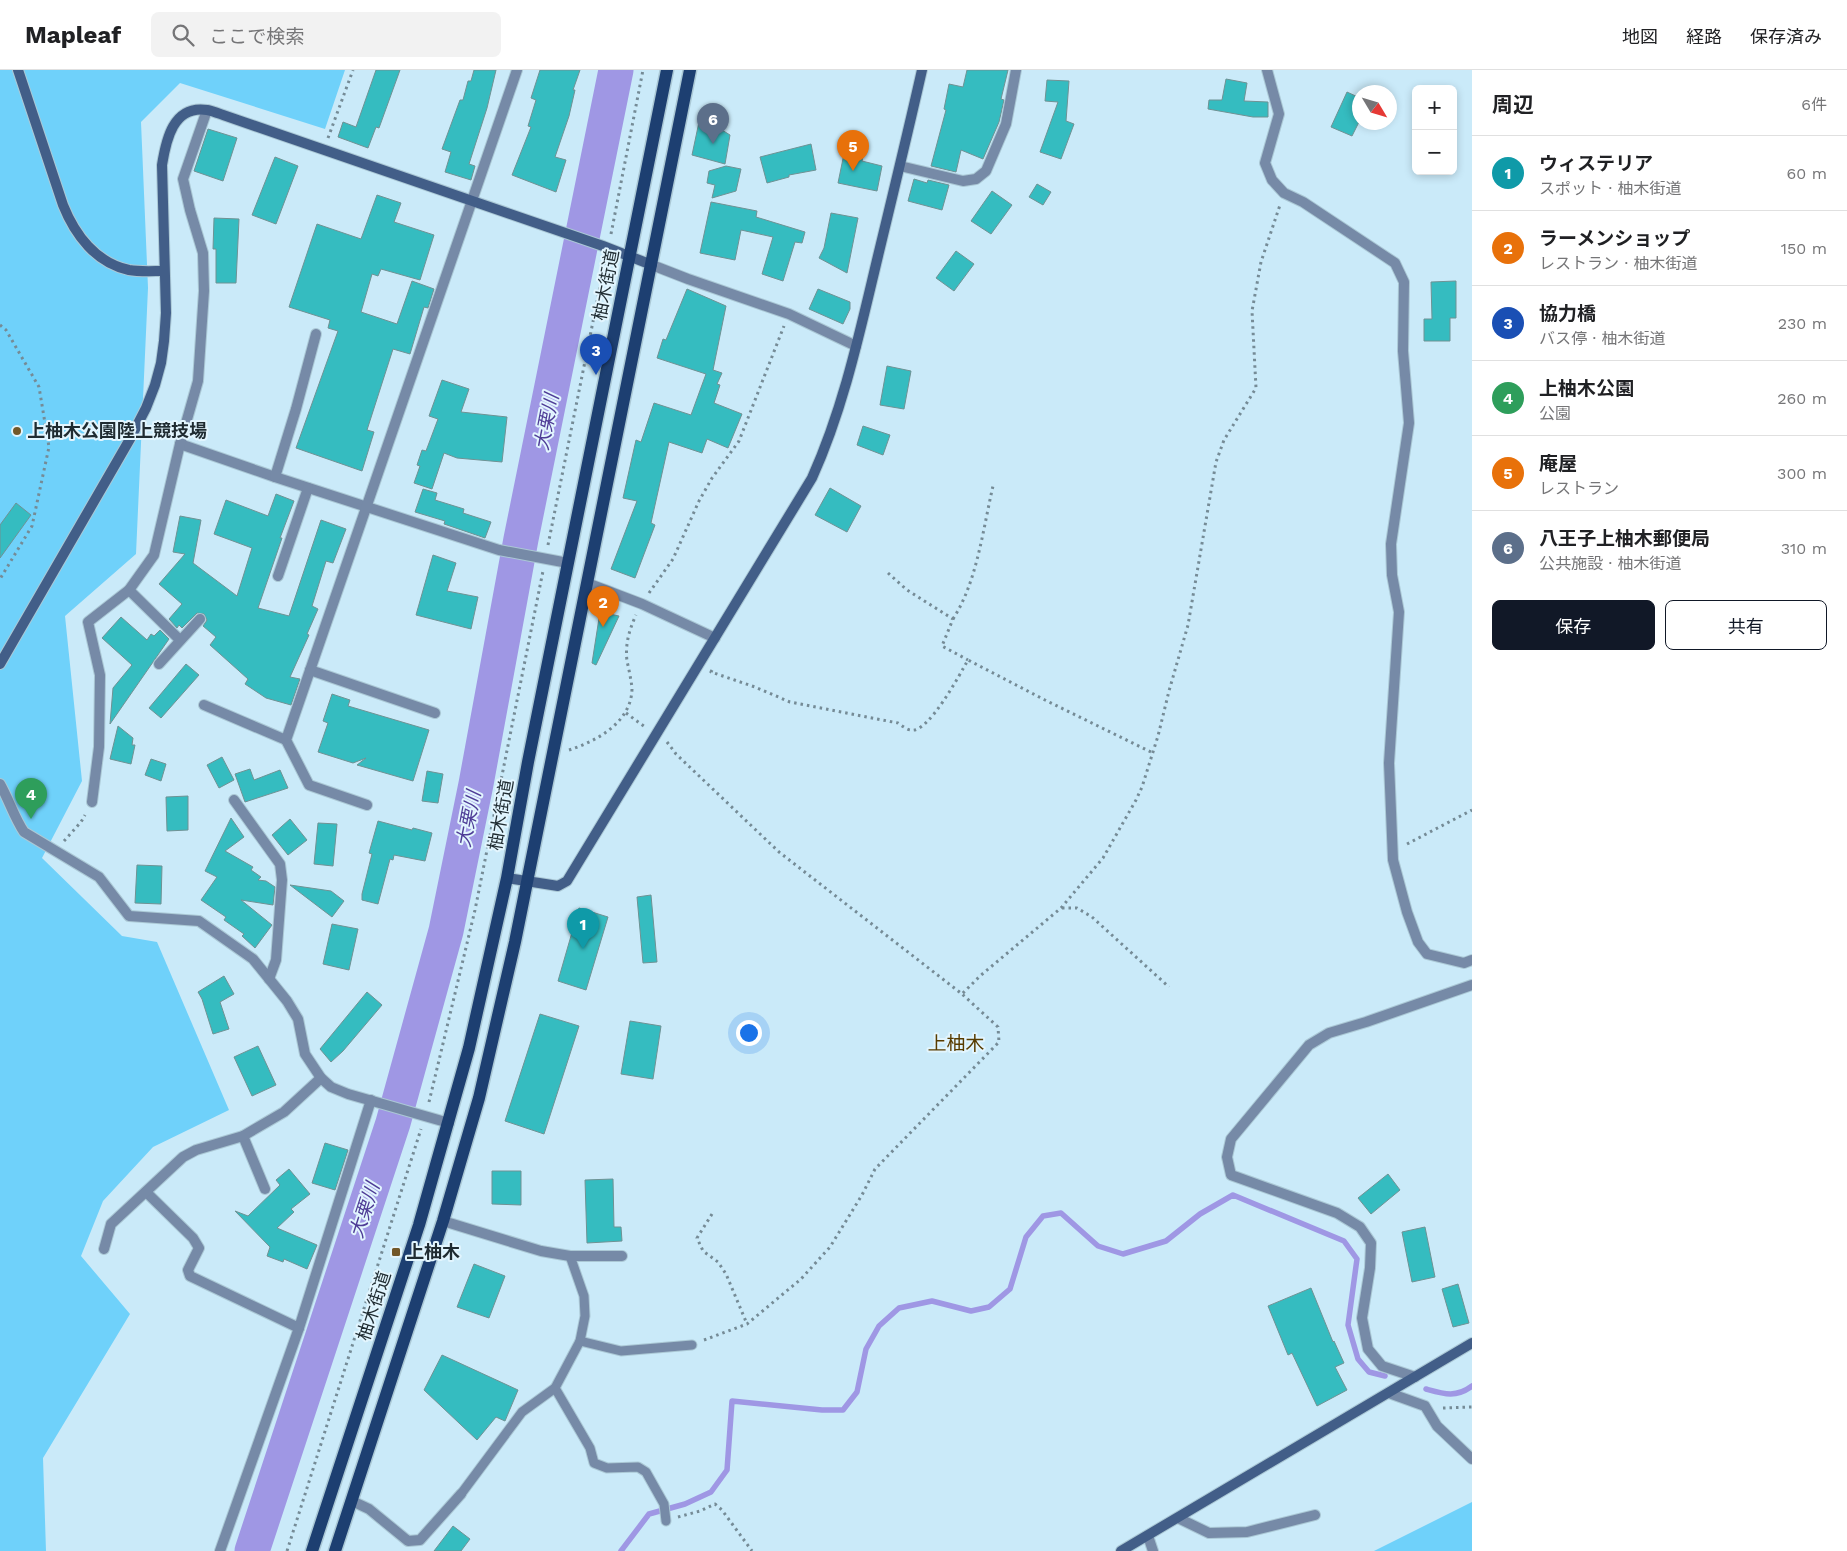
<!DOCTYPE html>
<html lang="ja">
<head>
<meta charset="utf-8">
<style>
  :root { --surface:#fff; --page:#f2f2f2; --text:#202124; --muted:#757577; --line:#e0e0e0; --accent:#111827 }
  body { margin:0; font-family:"Work Sans","Noto Sans JP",sans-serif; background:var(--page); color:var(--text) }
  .controls { position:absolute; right:15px; top:15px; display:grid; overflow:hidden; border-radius:8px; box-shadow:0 2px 8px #0003 }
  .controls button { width:45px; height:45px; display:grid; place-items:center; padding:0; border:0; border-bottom:1px solid var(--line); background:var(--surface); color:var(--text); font:25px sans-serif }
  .compass { position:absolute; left:1352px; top:15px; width:45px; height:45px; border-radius:50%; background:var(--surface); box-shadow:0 2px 8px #0003; rotate:128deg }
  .you { position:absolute; left:748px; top:962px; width:18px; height:18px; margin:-12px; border:4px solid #fff; border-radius:50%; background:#1a73e8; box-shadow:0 0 0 8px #1a73e833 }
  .badge { display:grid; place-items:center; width:32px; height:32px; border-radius:50%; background:var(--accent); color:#fff; font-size:16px; font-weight:700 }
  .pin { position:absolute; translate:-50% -41px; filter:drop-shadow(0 1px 2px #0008) }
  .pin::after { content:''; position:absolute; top:26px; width:18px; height:15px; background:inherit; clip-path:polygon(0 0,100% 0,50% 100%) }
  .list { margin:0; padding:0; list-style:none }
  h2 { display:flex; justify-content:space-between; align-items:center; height:65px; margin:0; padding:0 20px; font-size:21px }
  h2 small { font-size:16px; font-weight:400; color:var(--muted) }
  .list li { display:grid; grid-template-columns:32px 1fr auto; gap:15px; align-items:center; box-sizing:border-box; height:75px; padding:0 20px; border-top:1px solid var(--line) }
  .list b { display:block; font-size:19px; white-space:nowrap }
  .list p { margin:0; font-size:16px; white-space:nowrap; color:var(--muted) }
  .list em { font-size:16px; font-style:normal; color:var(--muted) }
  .actions { display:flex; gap:10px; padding:15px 20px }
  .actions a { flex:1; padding:11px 0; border:1px solid var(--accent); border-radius:8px; text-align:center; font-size:18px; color:var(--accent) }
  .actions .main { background:var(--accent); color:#fff }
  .icon { flex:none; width:28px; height:28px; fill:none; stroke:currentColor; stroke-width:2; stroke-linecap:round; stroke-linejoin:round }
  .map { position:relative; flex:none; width:1472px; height:1481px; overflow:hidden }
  header { display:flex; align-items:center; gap:30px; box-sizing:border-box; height:70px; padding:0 25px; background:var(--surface); border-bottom:1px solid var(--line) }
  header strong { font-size:24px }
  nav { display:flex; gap:28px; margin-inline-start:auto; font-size:18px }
  .search { width:350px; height:45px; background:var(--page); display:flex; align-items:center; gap:12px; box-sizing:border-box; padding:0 18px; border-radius:8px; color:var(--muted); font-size:19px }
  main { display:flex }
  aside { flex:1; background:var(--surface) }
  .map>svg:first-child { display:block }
  .green { fill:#6fd1fa }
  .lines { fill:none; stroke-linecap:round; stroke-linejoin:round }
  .stream { stroke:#9f97e4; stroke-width:5.5 }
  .river { stroke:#9f97e4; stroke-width:35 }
  .building { fill:#35bcc0; stroke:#6f9294 }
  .lane-casing { stroke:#abc8d5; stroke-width:11 }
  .street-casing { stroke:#abc8d5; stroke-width:12 }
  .secondary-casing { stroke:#abc8d5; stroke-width:12 }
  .primary-casing { stroke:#abc8d5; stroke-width:15 }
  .path { stroke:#758b96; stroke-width:3; stroke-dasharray:2.5 4; stroke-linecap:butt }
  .lane { stroke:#768aa7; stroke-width:9 }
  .street { stroke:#768aa7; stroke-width:10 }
  .secondary { stroke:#425e88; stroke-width:10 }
  .primary { stroke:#1d3f71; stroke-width:12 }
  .poi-dot { fill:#72582a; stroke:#e2f5fe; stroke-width:2 }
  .labels { text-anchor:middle; stroke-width:4; stroke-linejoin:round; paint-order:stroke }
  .street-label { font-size:18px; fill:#1f2b31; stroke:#e2f5fe }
  .poi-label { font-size:18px; font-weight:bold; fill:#1f2b31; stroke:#e2f5fe; text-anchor:start }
  .water-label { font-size:19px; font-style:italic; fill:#4e3c96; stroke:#e2f5fe }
  .neighbourhood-label { font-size:19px; fill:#583c00; stroke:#e2f5fe }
</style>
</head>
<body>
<header>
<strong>Mapleaf</strong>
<div class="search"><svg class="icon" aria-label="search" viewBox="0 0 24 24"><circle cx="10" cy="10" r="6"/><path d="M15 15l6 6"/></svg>ここで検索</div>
<nav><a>地図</a><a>経路</a><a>保存済み</a></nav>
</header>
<main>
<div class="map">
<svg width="1472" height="1481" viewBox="0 0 1472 1481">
  <rect width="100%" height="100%" fill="#caeaf9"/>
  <g class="green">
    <path d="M 0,0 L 345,0 L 325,59 L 180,13 L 141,52 L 148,218 L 136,484 L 65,546 L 82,711 L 42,788 L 122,866 L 157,872 L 229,1040 L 153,1077 L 103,1131 L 81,1186 L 130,1244 L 43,1388 L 46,1481 L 0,1481 Z"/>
    <path d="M 1472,1432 L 1472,1481 L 1374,1481 Z"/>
  </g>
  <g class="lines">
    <g class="stream">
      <path d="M 1426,1319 C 1444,1324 1456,1328 1472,1316"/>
      <path d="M 621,1481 L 649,1444 L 685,1434 L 711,1422 L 727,1400 L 732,1331 L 822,1340 L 843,1340 L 857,1322 L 866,1279 L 879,1256 L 899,1238 L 932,1231 L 971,1241 L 989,1237 L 1010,1219 L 1026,1167 L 1043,1146 L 1061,1143 L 1098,1176 L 1123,1184 L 1166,1171 L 1200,1144 L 1233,1125 L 1344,1171 L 1357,1189 L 1348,1255 L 1358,1289 L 1369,1302 L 1385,1306"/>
    </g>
    <path class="river" d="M 252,1481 L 393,1053 L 446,861 L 476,714 L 521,469 L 616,0"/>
  </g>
  <g class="building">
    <path d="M 376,0 L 400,0 L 379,58 L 376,57 L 368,78 L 338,67 L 343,52 L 356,57 Z"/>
    <path d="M 474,0 L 496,0 L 487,38 L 469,94 L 475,96 L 471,110 L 445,102 L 451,82 L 442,79 L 460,30 L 463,30 L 468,11 L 471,11 Z"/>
    <path d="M 540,0 L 580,0 L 573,20 L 575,20 L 569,46 L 555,87 L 566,90 L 556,122 L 512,105 L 531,57 L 528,56 L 536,30 L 531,28 Z"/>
    <path d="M 967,0 L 1008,0 L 1001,29 L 1004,30 L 999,52 L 983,89 L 961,80 L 956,102 L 931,96 L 946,40 L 944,39 L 949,14 L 963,17 Z"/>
    <path d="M 1226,9 L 1247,13 L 1244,31 L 1268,32 L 1268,47 L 1253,47 L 1208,39 L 1209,30 L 1222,30 Z"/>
    <path d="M 1047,10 L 1069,11 L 1066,51 L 1074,54 L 1061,89 L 1040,82 L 1058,32 L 1045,31 Z"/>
    <path d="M 1347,22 L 1360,28 L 1360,50 L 1352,66 L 1331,57 Z"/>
    <path d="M 699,52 L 714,55 L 730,65 L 725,94 L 692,85 Z"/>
    <path d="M 208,59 L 237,68 L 223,111 L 194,101 Z"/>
    <path d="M 811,74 L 816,100 L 789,105 L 789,107 L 767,113 L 760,87 Z"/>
    <path d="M 846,74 L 865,78 L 862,91 L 882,96 L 877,121 L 838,113 Z"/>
    <path d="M 275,87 L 298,96 L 276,154 L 252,145 Z"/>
    <path d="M 726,96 L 741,99 L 736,121 L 712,128 L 715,115 L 707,113 L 709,101 Z"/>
    <path d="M 914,109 L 927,113 L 928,110 L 949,115 L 942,140 L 908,131 Z"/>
    <path d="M 1037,114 L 1051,122 L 1043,135 L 1029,127 Z"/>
    <path d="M 992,121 L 1012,135 L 991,164 L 971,151 Z"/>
    <path d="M 377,125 L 401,133 L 394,152 L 434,165 L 420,210 L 381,199 L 378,206 L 372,204 L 361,242 L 397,254 L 412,211 L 434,219 L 428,238 L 424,237 L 410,284 L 393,279 L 367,360 L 374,362 L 362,401 L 296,378 L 338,261 L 328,258 L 330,250 L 289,237 L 317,154 L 361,169 Z"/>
    <path d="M 711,132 L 757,141 L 756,147 L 805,162 L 802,173 L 795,172 L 783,211 L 762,204 L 773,167 L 741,160 L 735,190 L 700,183 Z"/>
    <path d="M 831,143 L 858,148 L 847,203 L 819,188 L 824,178 Z"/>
    <path d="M 214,148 L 239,149 L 236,213 L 216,213 L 216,179 L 213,179 Z"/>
    <path d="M 956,181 L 974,194 L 954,221 L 936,208 Z"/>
    <path d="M 1456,211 L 1456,248 L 1450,248 L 1450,271 L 1424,271 L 1424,249 L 1432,249 L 1431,212 Z"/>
    <path d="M 687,219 L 726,236 L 713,300 L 722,303 L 717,314 L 720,315 L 714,333 L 742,344 L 728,378 L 707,369 L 702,383 L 669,372 L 651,453 L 655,455 L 635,508 L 611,499 L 637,431 L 623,428 L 636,370 L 641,372 L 654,333 L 691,345 L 706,304 L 657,288 L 663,269 L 666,270 Z"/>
    <path d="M 818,219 L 850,232 L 850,239 L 843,254 L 809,239 Z"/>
    <path d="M 887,296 L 911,301 L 904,339 L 880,335 Z"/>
    <path d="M 442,310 L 469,319 L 461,342 L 507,347 L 502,392 L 457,388 L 444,383 L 432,419 L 414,413 L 420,396 L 417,395 L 422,380 L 426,381 L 438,349 L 429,346 Z"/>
    <path d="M 863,356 L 890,365 L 883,385 L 857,375 Z"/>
    <path d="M 830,418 L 861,436 L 847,462 L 815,445 Z"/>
    <path d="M 423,419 L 437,423 L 435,430 L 464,439 L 463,443 L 491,452 L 485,468 L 444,454 L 445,451 L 415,442 Z"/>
    <path d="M 276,424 L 294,431 L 280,468 L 282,468 L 258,538 L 289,546 L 321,450 L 346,459 L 333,493 L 326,491 L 312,536 L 318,539 L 307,564 L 309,565 L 290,607 L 300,609 L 291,635 L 266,628 L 245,614 L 248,609 L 210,575 L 216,567 L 203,556 L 207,550 L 204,544 L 197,543 L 182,558 L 179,555 L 177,558 L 169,549 L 182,534 L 159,514 L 185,484 L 173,482 L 180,446 L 201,450 L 193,493 L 237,526 L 252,478 L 214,464 L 226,430 L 268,446 Z"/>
    <path d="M 16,433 L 31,445 L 0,488 L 0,455 Z"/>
    <path d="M 433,485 L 456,493 L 447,521 L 478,527 L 471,559 L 416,545 Z"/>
    <path d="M 600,542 L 619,546 L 596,595 L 592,593 Z"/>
    <path d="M 121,547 L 147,570 L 151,564 L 154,566 L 160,560 L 169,569 L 110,654 L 113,618 L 132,595 L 102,568 Z"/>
    <path d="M 186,594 L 199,605 L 161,648 L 149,638 Z"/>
    <path d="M 332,624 L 350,630 L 348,636 L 429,660 L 413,711 L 357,695 L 366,688 L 353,693 L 318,682 L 328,653 L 323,651 Z"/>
    <path d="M 118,656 L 133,668 L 132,675 L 135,675 L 131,694 L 110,689 Z"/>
    <path d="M 222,687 L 234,710 L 219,718 L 207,695 Z"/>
    <path d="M 151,689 L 166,694 L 161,711 L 145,705 Z"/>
    <path d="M 250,699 L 254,710 L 280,700 L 288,718 L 245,732 L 235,704 Z"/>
    <path d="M 427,701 L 443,704 L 438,733 L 422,731 Z"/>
    <path d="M 188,726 L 188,760 L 167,761 L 166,727 Z"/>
    <path d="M 231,748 L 244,767 L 225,781 L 253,797 L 251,800 L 261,807 L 258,810 L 266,811 L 275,817 L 273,835 L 241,830 L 272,855 L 255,878 L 242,866 L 244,864 L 224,850 L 226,847 L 201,830 L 217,807 L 205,801 Z"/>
    <path d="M 290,749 L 307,770 L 288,785 L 272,765 Z"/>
    <path d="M 378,751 L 412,760 L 413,758 L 432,763 L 425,791 L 394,785 L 393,790 L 390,789 L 378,834 L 362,830 L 362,824 L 372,784 L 369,783 Z"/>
    <path d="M 318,753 L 337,754 L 333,796 L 314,794 Z"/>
    <path d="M 137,795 L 162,796 L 161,834 L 135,833 Z"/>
    <path d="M 290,815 L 331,821 L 344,831 L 332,847 Z"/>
    <path d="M 651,825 L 657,892 L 643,893 L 637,827 Z"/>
    <path d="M 579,838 L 608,847 L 586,920 L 558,911 Z"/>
    <path d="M 332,854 L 358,859 L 349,900 L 323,894 Z"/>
    <path d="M 224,906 L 234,924 L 220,932 L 229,959 L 213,964 L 202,929 L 198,922 Z"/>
    <path d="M 367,922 L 382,935 L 343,981 L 331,992 L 320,979 Z"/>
    <path d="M 540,944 L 579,956 L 544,1064 L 505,1051 Z"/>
    <path d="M 630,951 L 661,956 L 653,1009 L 621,1004 Z"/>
    <path d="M 258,976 L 276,1015 L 252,1026 L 234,987 Z"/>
    <path d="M 325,1073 L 348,1080 L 335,1120 L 312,1113 Z"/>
    <path d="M 289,1099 L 310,1124 L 291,1139 L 294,1142 L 277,1158 L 317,1175 L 307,1199 L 284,1189 L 283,1192 L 267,1186 L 270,1177 L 235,1141 L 248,1146 L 280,1115 L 276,1110 Z"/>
    <path d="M 492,1101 L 521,1101 L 521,1135 L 492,1134 Z"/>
    <path d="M 1388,1104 L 1400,1120 L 1371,1144 L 1358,1128 Z"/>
    <path d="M 613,1109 L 614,1157 L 621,1157 L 622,1171 L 587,1173 L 585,1110 Z"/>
    <path d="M 1425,1157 L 1435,1207 L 1412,1212 L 1402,1162 Z"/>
    <path d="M 474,1194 L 505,1206 L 489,1248 L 457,1237 Z"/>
    <path d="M 1458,1214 L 1469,1253 L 1453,1257 L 1442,1219 Z"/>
    <path d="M 1311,1218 L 1333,1272 L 1334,1271 L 1344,1293 L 1335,1297 L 1347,1320 L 1317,1336 L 1292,1283 L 1288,1285 L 1268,1236 Z"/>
    <path d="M 442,1285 L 518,1320 L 505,1351 L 496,1347 L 477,1370 L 424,1320 Z"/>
    <path d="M 453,1456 L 470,1469 L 461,1481 L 434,1481 Z"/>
  </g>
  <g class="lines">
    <defs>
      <g id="lane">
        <path d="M 580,1271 L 621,1281 L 692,1275"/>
        <path d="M 555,1318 L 590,1378 L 594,1393 L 607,1398 L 638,1397 L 646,1402 L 664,1434 L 666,1451"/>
        <path d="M 461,1424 L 522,1342 L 555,1318 L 580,1271 L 585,1246 L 584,1226 L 570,1186"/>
      </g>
      <g id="street">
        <path d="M 1267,0 L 1279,44 L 1265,93 L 1272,110 L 1284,123 L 1303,132 L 1395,193 L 1404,212 L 1403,281 L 1409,353 L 1391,474 L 1392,505 L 1399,542 L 1389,693 L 1393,790 L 1407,842 L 1418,872 L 1427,884 L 1464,893 L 1472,890"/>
        <path d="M 900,96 L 963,111 L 976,109 L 986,101 L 1006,54 L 1016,0"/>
        <path d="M 652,195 L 688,209 L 789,244 L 856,276"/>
        <path d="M 180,374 L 275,407 L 499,480 L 568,493"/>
        <path d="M 275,407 L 296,339 L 316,264"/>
        <path d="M 278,506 L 308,418"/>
        <path d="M 587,513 L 642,534 L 715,568"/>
        <path d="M 129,520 L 180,570"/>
        <path d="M 159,594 L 200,549"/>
        <path d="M 310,600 L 435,643"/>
        <path d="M 204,635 L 286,670"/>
        <path d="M 0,714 C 9,730 14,747 24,762 L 99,807 L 129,846 L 199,851 L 253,889 L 287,931 L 298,949 L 305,984 L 321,1008 L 331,1017 L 348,1024 L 449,1053"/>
        <path d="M 234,730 L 280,794 L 282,810 L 276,890 L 269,909"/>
        <path d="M 92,732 L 99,677 L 100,605 L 88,552 L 129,520 L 154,485 L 180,374 L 198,311 L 204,221 L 203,183 L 190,140 L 183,109 L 207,40"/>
        <path d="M 367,735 L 309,715 L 286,670 L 517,0"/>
        <path d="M 243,1066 L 265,1119"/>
        <path d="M 146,1122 L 193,1168 L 199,1178 L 188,1200 L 190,1206 L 299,1258"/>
        <path d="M 443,1151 L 541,1181 L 570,1186 L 622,1186"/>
        <path d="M 104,1179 L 111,1154 L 183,1087 L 196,1080 L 243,1066 L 284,1042 L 321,1008"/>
        <path d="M 1415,1307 L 1382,1296 L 1368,1279 L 1362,1248 L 1370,1198 L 1371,1173 L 1360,1157 L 1337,1143 L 1231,1105 L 1227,1087 L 1231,1069 L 1309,975 L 1329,963 L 1366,952 L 1472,915"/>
        <path d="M 1389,1323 L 1425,1336 L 1437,1356 L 1472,1389"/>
        <path d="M 352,1431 L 369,1439 L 408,1471 L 420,1470 L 461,1424"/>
        <path d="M 1178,1448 L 1209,1463 L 1247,1462 L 1315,1445"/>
        <path d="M 1148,1466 L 1153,1481"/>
        <path d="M 220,1481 L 299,1258 L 371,1030"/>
      </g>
      <g id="secondary">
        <path d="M 18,0 L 63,135 C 75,165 96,193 129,200 C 140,202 153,201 164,201"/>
        <path d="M 0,594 L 130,369 L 146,338 L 155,315 L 161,293 L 164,271 L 166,243 L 162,95 C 166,70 173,35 207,40 C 213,41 220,44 226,46 L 603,176 L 652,195"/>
        <path d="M 507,808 L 558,816 L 567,811 L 812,408 C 844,337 860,261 878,186 C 893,124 908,62 922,0"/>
        <path d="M 1121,1481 L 1472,1273"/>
      </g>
      <g id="primary">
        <path d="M 312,1481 L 419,1155 L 469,978 L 507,808 L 528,692 L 667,0"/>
        <path d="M 335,1481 L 443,1151 L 479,1028 L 515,872 L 690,0"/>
      </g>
    </defs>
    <use href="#lane" class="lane-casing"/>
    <use href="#street" class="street-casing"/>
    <use href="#secondary" class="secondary-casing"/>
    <use href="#primary" class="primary-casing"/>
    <g class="path">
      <path d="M 328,68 L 353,0"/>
      <path d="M 611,164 L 643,0"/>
      <path d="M 0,255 L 6,260 L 39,317 L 49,377 L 32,456 L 0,509"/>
      <path d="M 548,475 L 605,192"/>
      <path d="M 888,503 L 907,520 L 953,549 L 942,576 L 968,590"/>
      <path d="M 649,523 L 673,489 L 699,431 L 712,408 L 739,371 L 784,256"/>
      <path d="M 953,549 C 977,512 983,459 993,416"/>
      <path d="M 712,600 L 711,602 L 755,617 L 790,632 L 898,653 C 901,655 907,660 911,660 C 928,664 960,604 968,590 L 1045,630 L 1153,683"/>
      <path d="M 626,643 L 645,657"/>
      <path d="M 667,672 L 676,684 L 779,782 L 962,924 L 980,906 L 1061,838 L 1103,788 L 1136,730 L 1142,717 L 1158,666 L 1169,621 L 1188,555 L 1216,392 L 1224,370 L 1256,318 L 1252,241 L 1261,192 L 1280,135"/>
      <path d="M 569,680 C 597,671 632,652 632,618 C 631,609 629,600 627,591 C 625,575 629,560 636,545"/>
      <path d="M 64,771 L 81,752 L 85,745"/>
      <path d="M 1407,774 L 1472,740"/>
      <path d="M 1062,838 L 1077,838 L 1092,847 L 1169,917"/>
      <path d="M 429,1032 L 475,840 L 543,501"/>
      <path d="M 712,1144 L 697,1168 L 703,1181 L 718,1192 L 726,1204 L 747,1254"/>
      <path d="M 704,1270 L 747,1254 L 801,1209 L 830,1177 L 862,1125 L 875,1099 L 999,972 L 998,957 L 962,924"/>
      <path d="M 1443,1338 L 1472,1337"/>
      <path d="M 678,1447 L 700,1441 L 715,1434 L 722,1440 L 752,1481"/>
      <path d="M 287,1481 L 421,1059"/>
    </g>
    <use href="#lane" class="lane"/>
    <use href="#street" class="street"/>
    <use href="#secondary" class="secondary"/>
    <use href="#primary" class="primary"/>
  </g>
  <g class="poi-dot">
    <circle cx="17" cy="361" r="5"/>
    <rect x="391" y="1177" width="10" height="10" rx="2.5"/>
  </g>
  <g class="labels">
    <g class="street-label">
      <text transform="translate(606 215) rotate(-79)" y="6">柚木街道</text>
      <text transform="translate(501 745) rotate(-80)" y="6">柚木街道</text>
      <text transform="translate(374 1236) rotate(-72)" y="6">柚木街道</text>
    </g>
    <g class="poi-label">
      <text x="27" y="367">上柚木公園陸上競技場</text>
      <text x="406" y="1188">上柚木</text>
    </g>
    <g class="water-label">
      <text transform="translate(546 352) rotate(-79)" y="7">大栗川</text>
      <text transform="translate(468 749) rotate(-79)" y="7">大栗川</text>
      <text transform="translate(364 1140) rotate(-72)" y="7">大栗川</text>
    </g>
    <g class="neighbourhood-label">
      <text x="956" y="980">上柚木</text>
    </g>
  </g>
</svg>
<div class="controls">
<button>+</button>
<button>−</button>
</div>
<svg class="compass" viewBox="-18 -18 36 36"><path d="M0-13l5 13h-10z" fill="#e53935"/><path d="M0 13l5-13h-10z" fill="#757577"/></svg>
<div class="you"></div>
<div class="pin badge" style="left:583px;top:879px;background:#0f9aa8">1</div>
<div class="pin badge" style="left:603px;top:557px;background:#e8710a">2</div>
<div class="pin badge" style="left:596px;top:305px;background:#1a4fb4">3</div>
<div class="pin badge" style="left:31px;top:749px;background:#2e9e5b">4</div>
<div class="pin badge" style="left:853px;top:101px;background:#e8710a">5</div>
<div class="pin badge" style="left:713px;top:74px;background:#5c6f8a">6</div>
</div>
<aside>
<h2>周辺<small>6件</small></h2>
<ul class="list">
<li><span class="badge" style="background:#0f9aa8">1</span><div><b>ウィステリア</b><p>スポット · 柚木街道</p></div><em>60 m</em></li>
<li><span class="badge" style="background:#e8710a">2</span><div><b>ラーメンショップ</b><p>レストラン · 柚木街道</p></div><em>150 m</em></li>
<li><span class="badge" style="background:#1a4fb4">3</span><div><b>協力橋</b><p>バス停 · 柚木街道</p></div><em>230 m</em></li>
<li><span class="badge" style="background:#2e9e5b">4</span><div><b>上柚木公園</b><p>公園</p></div><em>260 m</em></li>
<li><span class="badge" style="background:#e8710a">5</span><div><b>庵屋</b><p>レストラン</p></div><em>300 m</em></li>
<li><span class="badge" style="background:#5c6f8a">6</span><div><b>八王子上柚木郵便局</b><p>公共施設 · 柚木街道</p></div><em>310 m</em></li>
</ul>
<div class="actions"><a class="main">保存</a><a>共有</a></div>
</aside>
</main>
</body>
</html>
